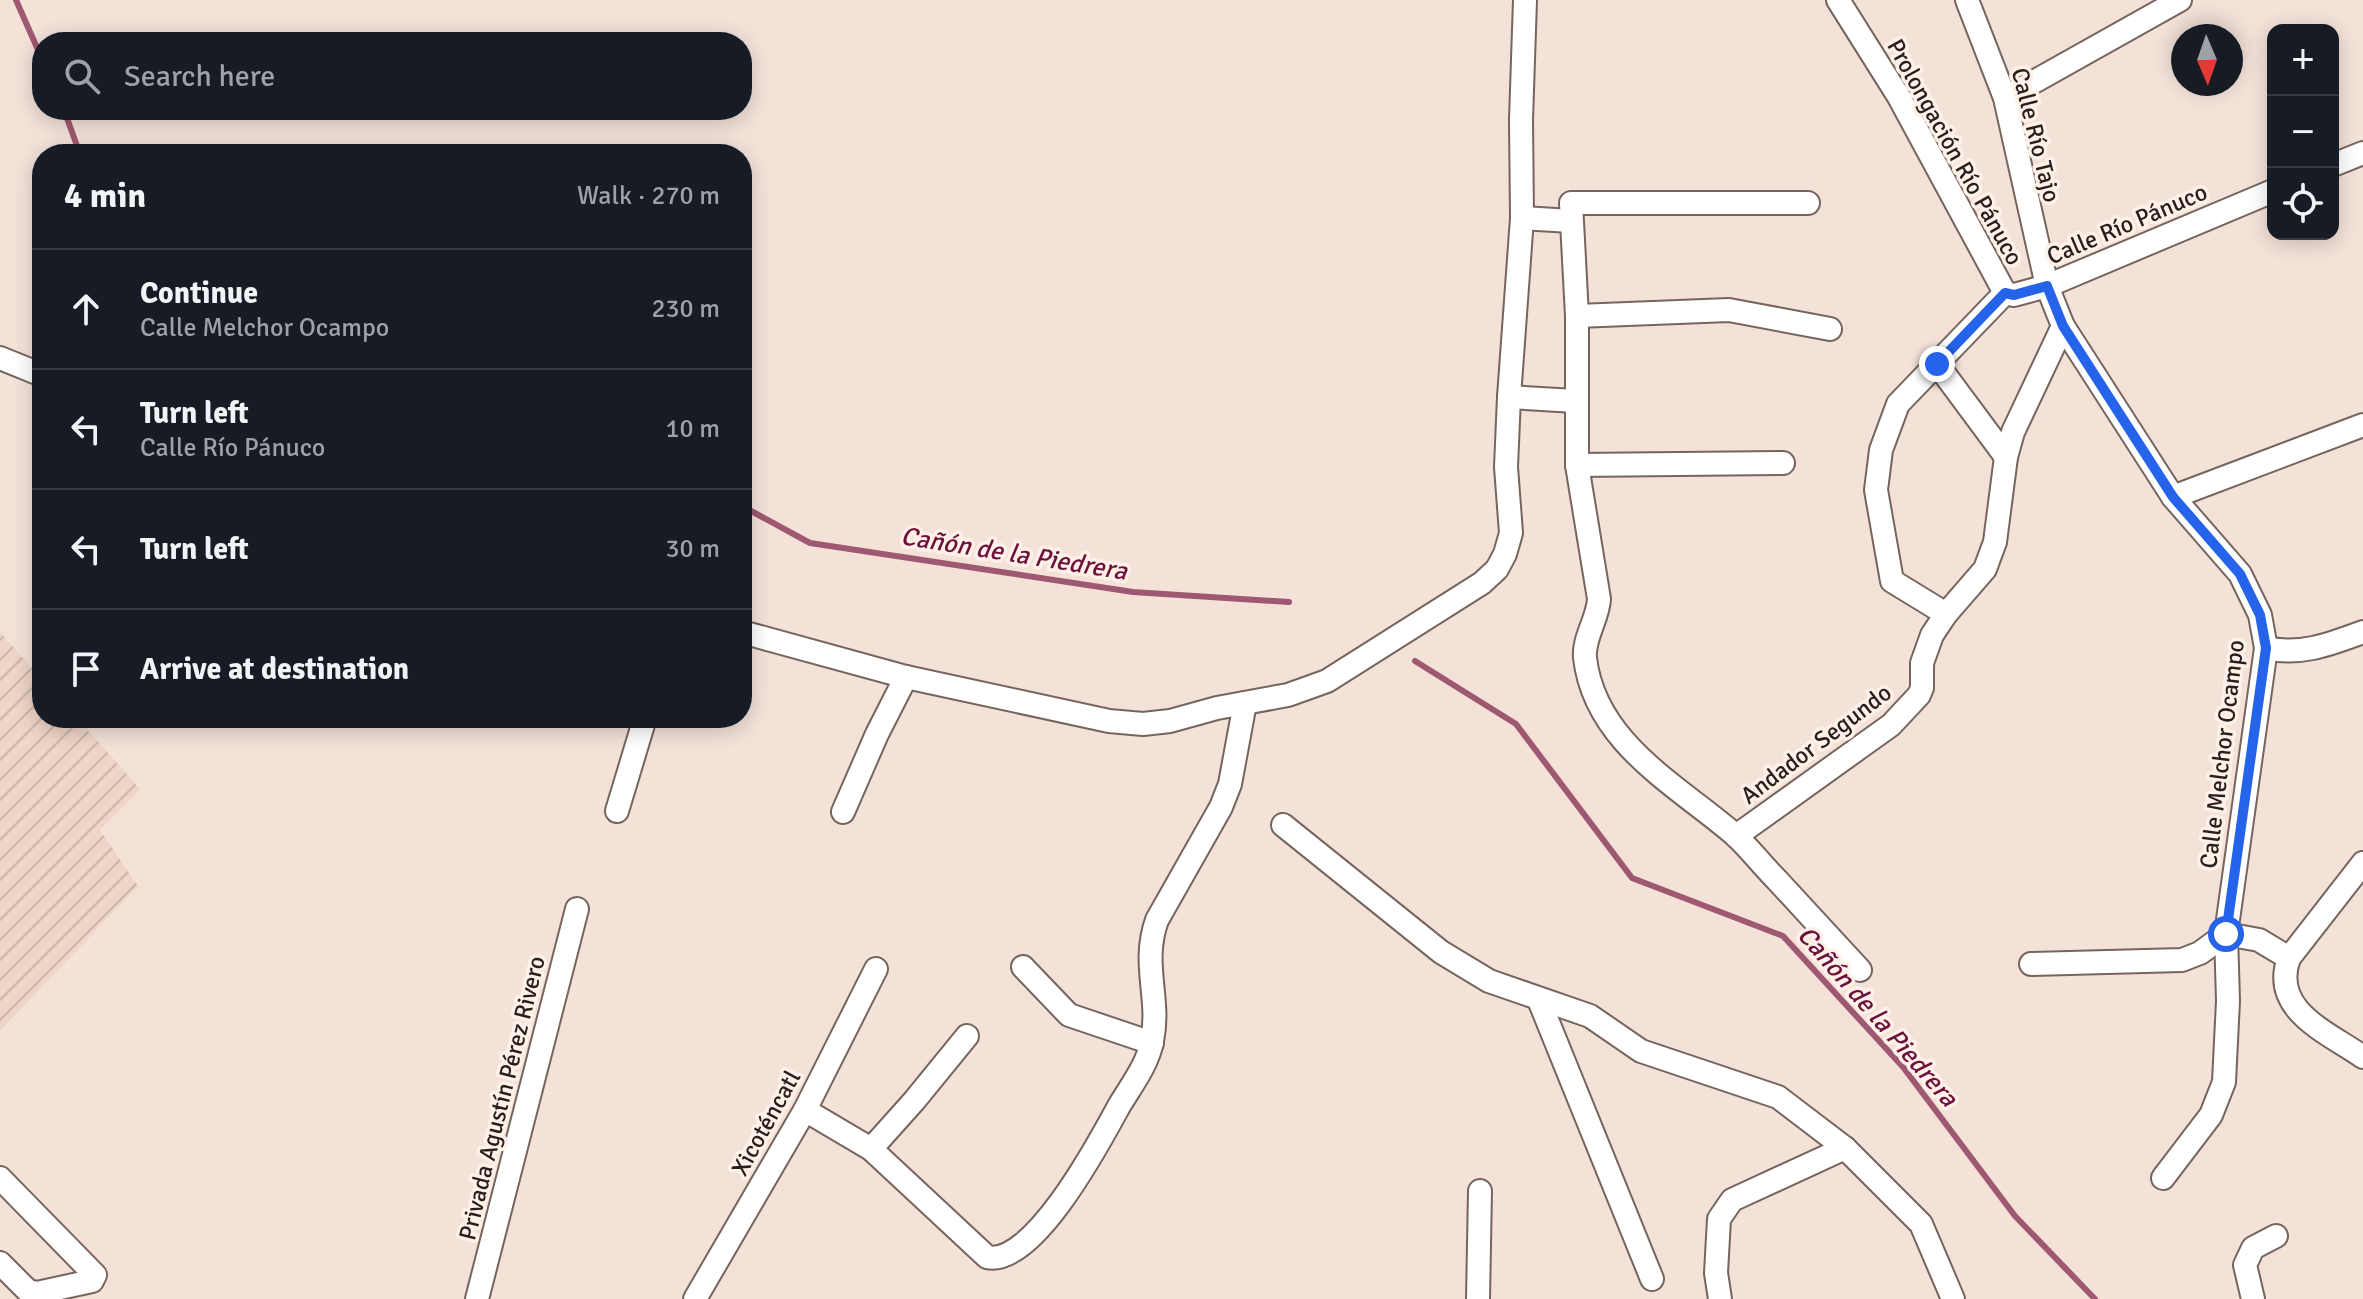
<!DOCTYPE html>
<html lang="en">
<head>
<meta charset="utf-8">
<style>
  :root { --surface:#171b24; --page:#242831; --text:#f1f3f6; --muted:#9ea1a6; --line:#363941 }
  body { margin:0; font-family:Signika,sans-serif; background:var(--page); color:var(--text) }
  .controls { position:absolute; right:24px; top:24px; display:grid; overflow:hidden; border-radius:16px; box-shadow:0 4px 20px #0003 }
  .controls button { width:72px; height:72px; display:grid; place-items:center; padding:0; border:0; border-bottom:2px solid var(--line); background:var(--surface); color:var(--text); font:40px sans-serif }
  .compass { position:absolute; left:2171px; top:24px; width:72px; height:72px; border-radius:50%; background:var(--surface); box-shadow:0 4px 20px #0003; rotate:178deg }
  .stop { position:absolute; width:24px; height:24px; margin:-18px; border:6px solid #2563eb; border-radius:50%; background:#fff }
  .stop.end { background:#2563eb; border-color:#fff; box-shadow:0 2px 8px #0008 }
  .list { margin:0; padding:0; list-style:none }
  h2 { display:flex; justify-content:space-between; align-items:center; height:104px; margin:0; padding:0 32px; font-size:34px }
  h2 small { font-size:26px; font-weight:400; color:var(--muted) }
  .list li { display:grid; grid-template-columns:52px 1fr auto; gap:24px; align-items:center; box-sizing:border-box; height:120px; padding:0 32px; border-top:2px solid var(--line) }
  .list b { display:block; font-size:30px; white-space:nowrap }
  .list p { margin:0; font-size:26px; white-space:nowrap; color:var(--muted) }
  .list em { font-size:26px; font-style:normal; color:var(--muted) }
  .icon { flex:none; width:44px; height:44px; fill:none; stroke:currentColor; stroke-width:2; stroke-linecap:round; stroke-linejoin:round }
  .map { position:relative; flex:none; width:2363px; height:1299px; overflow:hidden }
  .search { position:absolute; background:var(--surface); box-shadow:0 4px 20px #0003; left:32px; top:32px; width:720px; height:88px; display:flex; align-items:center; gap:20px; box-sizing:border-box; padding:0 28px; border-radius:32px; color:var(--muted); font-size:30px }
  .panel { position:absolute; background:var(--surface); box-shadow:0 4px 20px #0003; left:32px; top:144px; width:720px; height:584px; border-radius:32px }
  .map>svg:first-child { display:block }
  .industrial { fill:url(#industrial-furrows) }
  .lines { fill:none; stroke-linecap:round; stroke-linejoin:round }
  .stream { stroke:#9f5871; stroke-width:6 }
  .minor-casing { stroke:#75655d; stroke-width:26 }
  .minor { stroke:#fff; stroke-width:22 }
  .route { stroke:#2563eb; stroke-width:10 }
  .labels { text-anchor:middle; stroke-width:7; stroke-linejoin:round; paint-order:stroke }
  .street-label { font-size:24px; fill:#261f1c; stroke:#fff0e8 }
  .water-label { font-size:26px; font-style:italic; fill:#6b123c; stroke:#fff0e8 }
</style>
</head>
<body>
<div class="map">
<svg width="2363" height="1299" viewBox="0 0 2363 1299">
  <defs>
    <pattern id="industrial-furrows" width="10" height="10" patternUnits="userSpaceOnUse" patternTransform="scale(2)"><rect width="10" height="10" fill="#eed5c7"/><path d="M-1 1l2-2M0 10L10 0M9 11l2-2" fill="none" stroke="#ccb6aa"/></pattern>
  </defs>
  <rect width="100%" height="100%" fill="#f4e2d9"/>
  <path class="industrial" d="M 0,632 L 42,679 L 42,718 L 77,718 L 140,789 L 100,830 L 138,886 L 0,1031 Z"/>
  <g class="lines">
    <g class="stream">
      <path d="M 16,0 L 42,59"/>
      <path d="M 64,110 L 80,154"/>
      <path d="M 742,506 L 810,543 L 1133,592 L 1289,602"/>
      <path d="M 1415,661 L 1516,724 L 1632,878 L 1783,936 L 1903,1067 L 2015,1216 L 2095,1299"/>
    </g>
    <defs>
      <g id="minor">
        <path d="M 1838,0 L 1899,97 L 2005,293 L 2014,295 L 2047,286 L 2273,191"/>
        <path d="M 1967,0 L 2005,98 L 2047,286 L 2063,326 L 2173,497 L 2240,574 L 2260,615 L 2266,648 L 2226,934 L 2228,1001 L 2224,1082 L 2211,1115 L 2163,1178"/>
        <path d="M 2005,98 L 2180,0"/>
        <path d="M 2333,165 L 2363,153"/>
        <path d="M 1808,203 L 1571,203 L 1577,316 L 1577,465 L 1599,599 C 1598,619 1583,638 1585,658 C 1595,743 1677,785 1735,835 C 1750,849 1763,866 1777,880 C 1805,910 1832,940 1860,970"/>
        <path d="M 1522,218 L 1571,221"/>
        <path d="M 1577,316 L 1729,310 L 1830,329"/>
        <path d="M 0,358 L 42,375"/>
        <path d="M 1937,364 L 2006,457"/>
        <path d="M 1509,397 L 1575,401"/>
        <path d="M 1577,465 L 1783,463"/>
        <path d="M 2173,497 L 2363,425"/>
        <path d="M 1946,614 L 1892,581 L 1876,490 L 1881,450 L 1898,404 L 2005,293"/>
        <path d="M 742,632 L 906,677 L 1109,721 L 1143,724 L 1170,721 L 1217,708 L 1288,695 L 1327,681 L 1482,583 L 1497,569 L 1505,554 L 1511,533 L 1506,467 L 1509,397 L 1522,218 L 1521,120 L 1525,0"/>
        <path d="M 2266,648 C 2301,656 2330,644 2363,632"/>
        <path d="M 617,811 L 645,718"/>
        <path d="M 843,812 L 877,734 L 906,677"/>
        <path d="M 1283,825 L 1441,952 L 1489,981 L 1590,1016 L 1641,1051 L 1778,1097 L 1845,1148 L 1921,1224 L 1953,1299"/>
        <path d="M 1736,836 L 1891,725 L 1919,695 L 1922,688 L 1922,663 L 1932,635 L 1946,614 L 1985,569 L 1995,542 L 2006,457 L 2013,432 L 2063,326"/>
        <path d="M 2363,863 L 2289,958 C 2270,1010 2327,1032 2363,1057"/>
        <path d="M 2031,964 L 2182,960 L 2200,953 L 2226,934 L 2259,940 L 2289,958"/>
        <path d="M 1023,967 L 1069,1015 L 1152,1043"/>
        <path d="M 1539,1000 L 1652,1279"/>
        <path d="M 805,1110 L 871,1149 L 987,1257 C 1033,1268 1101,1139 1119,1106 C 1131,1086 1148,1064 1152,1041 C 1161,999 1141,964 1157,920 L 1221,807 L 1230,784 L 1245,703"/>
        <path d="M 871,1149 L 914,1101 L 967,1036"/>
        <path d="M 0,1178 L 95,1275 L 92,1281 L 37,1293 L 28,1291 L 0,1263"/>
        <path d="M 477,1299 L 577,909"/>
        <path d="M 695,1299 L 805,1110 L 876,969"/>
        <path d="M 1478,1299 L 1480,1191"/>
        <path d="M 1720,1299 L 1716,1273 L 1719,1219 L 1732,1200 L 1845,1148"/>
        <path d="M 2253,1299 L 2245,1265 L 2253,1248 L 2276,1236"/>
      </g>
    </defs>
    <use href="#minor" class="minor-casing"/>
    <use href="#minor" class="minor"/>
  </g>
  <g class="lines">
    <path class="route" d="M 1937,364 L 2005,293 L 2014,295 L 2047,286 L 2063,326 L 2173,497 L 2240,574 L 2260,615 L 2266,648 L 2226,934"/>
  </g>
  <g class="labels">
    <g class="street-label">
      <text transform="translate(2036 135) rotate(76)" y="8">Calle Río Tajo</text>
      <text transform="translate(1955 152) rotate(61)" y="8">Prolongación Río Pánuco</text>
      <text transform="translate(2127 224) rotate(-23)" y="8">Calle Río Pánuco</text>
      <text transform="translate(1816 744) rotate(-37)" y="8">Andador Segundo</text>
      <text transform="translate(2222 754) rotate(-83)" y="8">Calle Melchor Ocampo</text>
      <text transform="translate(502 1098) rotate(-76)" y="8">Privada Agustín Pérez Rivero</text>
      <text transform="translate(766 1123) rotate(-61)" y="8">Xicoténcatl</text>
    </g>
    <g class="water-label">
      <text transform="translate(1014 553) rotate(9)" y="9">Cañón de la Piedrera</text>
      <text transform="translate(1878 1016) rotate(49)" y="9">Cañón de la Piedrera</text>
    </g>
  </g>
</svg>
<div class="controls">
<button>+</button>
<button>−</button>
<button><svg class="icon" aria-label="locate" viewBox="0 0 24 24"><circle cx="12" cy="12" r="6"/><path d="M12 2v4M12 18v4M2 12h4M18 12h4"/></svg></button>
</div>
<svg class="compass" viewBox="-18 -18 36 36"><path d="M0-13l5 13h-10z" fill="#e53935"/><path d="M0 13l5-13h-10z" fill="#9ea1a6"/></svg>
<div class="stop" style="left:2226px;top:934px"></div>
<div class="stop end" style="left:1937px;top:364px"></div>
<div class="search"><svg class="icon" aria-label="search" viewBox="0 0 24 24"><circle cx="10" cy="10" r="6"/><path d="M15 15l6 6"/></svg>Search here</div>
<section class="panel">
<h2>4 min<small>Walk · 270 m</small></h2>
<ul class="list">
<li><svg class="icon" aria-label="ahead" viewBox="0 0 24 24"><path d="M12 20V5M6 11l6-6 6 6"/></svg><div><b>Continue</b><p>Calle Melchor Ocampo</p></div><em>230 m</em></li>
<li><svg class="icon" aria-label="left" viewBox="0 0 24 24"><path d="M17 20v-9H6M10 6l-5 5 5 5"/></svg><div><b>Turn left</b><p>Calle Río Pánuco</p></div><em>10 m</em></li>
<li><svg class="icon" aria-label="left" viewBox="0 0 24 24"><path d="M17 20v-9H6M10 6l-5 5 5 5"/></svg><div><b>Turn left</b></div><em>30 m</em></li>
<li><svg class="icon" aria-label="arrive" viewBox="0 0 24 24"><path d="M6 21V4h12l-3 4 3 4H6"/></svg><div><b>Arrive at destination</b></div></li>
</ul>
</section>
</div>
</body>
</html>
